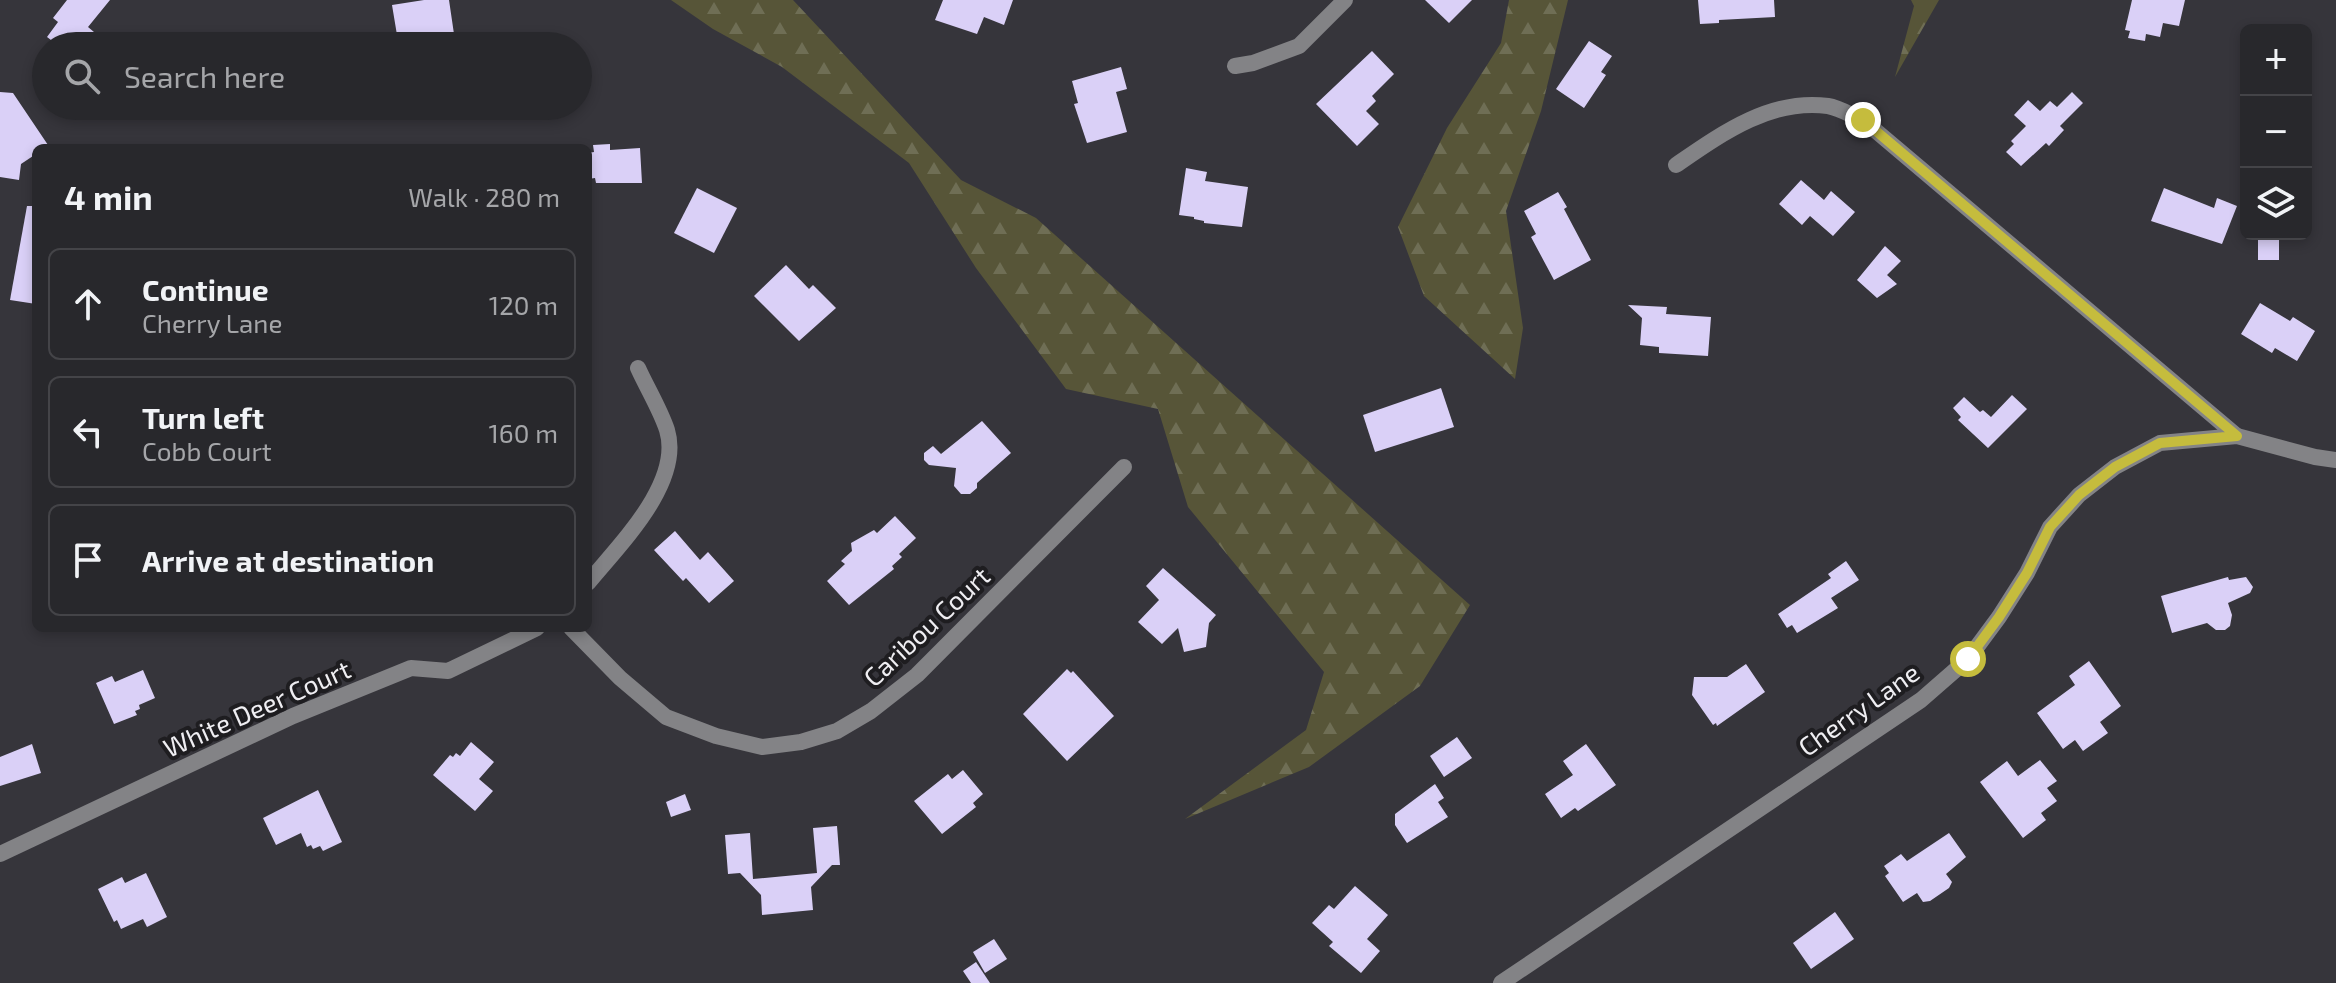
<!DOCTYPE html>
<html lang="en">
<head>
<meta charset="utf-8">
<style>
  :root { --surface:#28282c; --page:#303034; --text:#f1f3f6; --muted:#a5a6a9; --line:#444448 }
  body { margin:0; font-family:"Exo 2",sans-serif; background:var(--page); color:var(--text) }
  .controls { position:absolute; right:24px; top:24px; display:grid; overflow:hidden; border-radius:12px; box-shadow:0 4px 12px #0003 }
  .controls button { width:72px; height:72px; display:grid; place-items:center; padding:0; border:0; border-bottom:2px solid var(--line); background:var(--surface); color:var(--text); font:40px sans-serif }
  .stop { position:absolute; width:24px; height:24px; margin:-18px; border:6px solid #c5bc3d; border-radius:50%; background:#fff }
  .stop.end { background:#c5bc3d; border-color:#fff; box-shadow:0 2px 8px #0008 }
  .list { margin:0; padding:0; list-style:none }
  h2 { display:flex; justify-content:space-between; align-items:center; height:104px; margin:0; padding:0 32px; font-size:34px }
  h2 small { font-size:26px; font-weight:400; color:var(--muted) }
  .list li { display:grid; grid-template-columns:52px 1fr auto; gap:24px; align-items:center; box-sizing:border-box; height:112px; margin:0 16px 16px; padding:0 16px; border:2px solid var(--line); border-radius:12px }
  .list b { display:block; font-size:30px; white-space:nowrap }
  .list p { margin:0; font-size:26px; white-space:nowrap; color:var(--muted) }
  .list em { font-size:26px; font-style:normal; color:var(--muted) }
  .icon { flex:none; width:44px; height:44px; fill:none; stroke:currentColor; stroke-width:2; stroke-linecap:round; stroke-linejoin:round }
  .map { position:relative; flex:none; width:2336px; height:983px; overflow:hidden }
  .search { position:absolute; background:var(--surface); box-shadow:0 4px 12px #0003; left:32px; top:32px; width:560px; height:88px; display:flex; align-items:center; gap:20px; box-sizing:border-box; padding:0 28px; border-radius:44px; color:var(--muted); font-size:30px }
  .panel { position:absolute; background:var(--surface); box-shadow:0 4px 12px #0003; left:32px; top:144px; width:560px; height:488px; border-radius:12px }
  .map>svg:first-child { display:block }
  .forest { fill:url(#forest-firs) }
  .building { fill:#dad0f7 }
  .lines { fill:none; stroke-linecap:round; stroke-linejoin:round }
  .minor { stroke:#838386; stroke-width:16 }
  .route { stroke:#c5bc3d; stroke-width:10 }
  .labels { text-anchor:middle; stroke-width:8; stroke-linejoin:round; paint-order:stroke }
  .street-label { font-size:26px; fill:#efeef2; stroke:#1e1d20 }
</style>
</head>
<body>
<div class="map">
<svg width="2336" height="983" viewBox="0 0 2336 983">
  <defs>
    <pattern id="forest-firs" width="22" height="20" patternUnits="userSpaceOnUse" patternTransform="scale(2)"><rect width="22" height="20" fill="#575538"/><path d="M5 1l3.5 6h-7zM16 11l3.5 6h-7z" fill="#6f6e55"/></pattern>
  </defs>
  <rect width="100%" height="100%" fill="#36353b"/>
  <g class="forest">
    <path d="M 671,0 L 793,0 L 961,180 L 1036,218 L 1470,605 L 1420,686 L 1309,767 L 1185,819 L 1306,730 L 1324,672 L 1188,507 L 1158,409 L 1066,389 L 976,268 L 909,163 L 782,67 L 713,29 Z"/>
    <path d="M 1509,0 L 1568,0 L 1541,111 L 1506,211 L 1523,328 L 1515,379 L 1424,296 L 1398,227 L 1447,128 L 1501,43 Z"/>
    <path d="M 1911,0 L 1939,0 L 1895,77 L 1914,6 Z"/>
  </g>
  <g class="building">
    <path d="M 67,0 L 110,0 L 88,27 L 94,32 L 83,46 L 59,46 L 47,37 L 58,22 L 53,18 Z"/>
    <path d="M 424,0 L 449,0 L 454,34 L 449,34 L 451,46 L 403,46 L 402,40 L 398,41 L 392,5 Z"/>
    <path d="M 943,0 L 1013,0 L 1004,25 L 984,17 L 977,34 L 935,20 Z"/>
    <path d="M 1425,0 L 1472,0 L 1449,23 Z"/>
    <path d="M 1698,0 L 1774,0 L 1775,17 L 1719,20 L 1719,23 L 1700,24 Z"/>
    <path d="M 2132,0 L 2185,0 L 2179,26 L 2163,23 L 2160,37 L 2146,34 L 2145,41 L 2128,38 L 2130,31 L 2125,30 Z"/>
    <path d="M 1589,41 L 1612,56 L 1601,72 L 1606,75 L 1584,108 L 1556,89 Z"/>
    <path d="M 1372,51 L 1394,74 L 1372,96 L 1376,101 L 1366,111 L 1379,124 L 1357,146 L 1316,104 Z"/>
    <path d="M 1121,67 L 1127,89 L 1116,92 L 1127,132 L 1087,143 L 1074,104 L 1078,103 L 1072,81 Z"/>
    <path d="M 0,92 L 13,93 L 48,145 L 36,148 L 36,154 L 21,164 L 19,180 L 0,177 Z"/>
    <path d="M 2072,92 L 2083,103 L 2060,126 L 2064,130 L 2049,146 L 2046,143 L 2021,166 L 2006,152 L 2014,144 L 2011,141 L 2026,126 L 2014,115 L 2028,100 L 2040,111 L 2050,101 L 2057,107 Z"/>
    <path d="M 610,144 L 610,150 L 640,148 L 642,183 L 596,183 L 595,178 L 588,179 L 588,153 L 594,152 L 593,145 Z"/>
    <path d="M 1186,168 L 1207,172 L 1205,181 L 1248,187 L 1242,227 L 1204,223 L 1204,221 L 1194,219 L 1194,217 L 1179,215 Z"/>
    <path d="M 1801,180 L 1824,200 L 1831,191 L 1855,212 L 1833,236 L 1810,216 L 1802,225 L 1779,204 Z"/>
    <path d="M 697,188 L 737,208 L 714,253 L 674,233 Z"/>
    <path d="M 2164,188 L 2214,208 L 2217,198 L 2237,206 L 2222,244 L 2151,221 Z"/>
    <path d="M 1558,192 L 1567,207 L 1564,209 L 1591,260 L 1554,280 L 1531,237 L 1536,234 L 1524,211 Z"/>
    <path d="M 27,206 L 36,206 L 36,304 L 10,300 Z"/>
    <rect x="2258" y="237" width="21" height="23"/>
    <path d="M 1885,246 L 1901,261 L 1887,275 L 1897,284 L 1877,298 L 1857,280 Z"/>
    <path d="M 786,265 L 809,289 L 813,285 L 836,308 L 799,341 L 754,296 Z"/>
    <path d="M 2260,303 L 2290,321 L 2293,317 L 2315,331 L 2297,361 L 2275,348 L 2272,353 L 2241,334 Z"/>
    <path d="M 1628,305 L 1667,307 L 1666,314 L 1711,317 L 1708,356 L 1659,353 L 1659,347 L 1640,345 L 1642,318 Z"/>
    <path d="M 1441,388 L 1454,427 L 1375,452 L 1363,415 Z"/>
    <path d="M 2012,395 L 2027,409 L 1988,448 L 1958,420 L 1961,417 L 1953,408 L 1964,397 L 1980,412 L 1983,410 L 1991,417 Z"/>
    <path d="M 982,421 L 1011,453 L 977,483 L 977,488 L 970,494 L 961,494 L 954,486 L 956,468 L 929,465 L 924,460 L 924,453 L 933,446 L 941,454 Z"/>
    <path d="M 895,516 L 916,538 L 899,554 L 902,557 L 892,566 L 894,569 L 849,605 L 827,581 L 845,564 L 841,561 L 852,551 L 851,543 L 874,530 L 877,533 Z"/>
    <path d="M 675,531 L 700,560 L 708,552 L 734,581 L 709,603 L 686,578 L 683,581 L 654,550 Z"/>
    <path d="M 1846,561 L 1859,580 L 1831,598 L 1838,608 L 1797,633 L 1792,625 L 1787,628 L 1778,614 L 1831,578 L 1828,574 Z"/>
    <path d="M 1163,568 L 1216,615 L 1209,623 L 1206,647 L 1184,652 L 1178,628 L 1162,644 L 1138,622 L 1159,600 L 1146,586 Z"/>
    <path d="M 2228,577 L 2229,580 L 2246,577 L 2253,587 L 2250,593 L 2228,603 L 2232,615 L 2230,626 L 2225,630 L 2216,630 L 2207,623 L 2172,633 L 2161,596 Z"/>
    <path d="M 2089,661 L 2121,706 L 2100,722 L 2108,733 L 2083,751 L 2075,740 L 2063,749 L 2037,713 L 2075,685 L 2069,676 Z"/>
    <path d="M 1746,664 L 1765,692 L 1717,726 L 1716,723 L 1713,725 L 1692,695 L 1694,677 L 1727,677 Z"/>
    <path d="M 1067,669 L 1071,673 L 1073,671 L 1114,716 L 1067,761 L 1023,714 Z"/>
    <path d="M 143,670 L 155,698 L 139,705 L 140,709 L 135,711 L 137,715 L 114,724 L 96,683 L 112,676 L 115,682 Z"/>
    <path d="M 1457,737 L 1472,758 L 1444,777 L 1430,756 Z"/>
    <path d="M 471,742 L 494,762 L 479,779 L 493,791 L 475,811 L 433,775 L 450,755 L 453,757 L 456,753 L 460,756 Z"/>
    <path d="M 32,744 L 41,773 L 0,786 L 0,757 Z"/>
    <path d="M 1586,744 L 1616,785 L 1578,811 L 1575,808 L 1561,818 L 1545,794 L 1573,775 L 1563,761 Z"/>
    <path d="M 2040,760 L 2057,781 L 2047,788 L 2057,801 L 2041,813 L 2046,820 L 2023,838 L 1980,782 L 2007,761 L 2018,776 Z"/>
    <path d="M 963,770 L 983,794 L 973,803 L 976,807 L 942,834 L 914,801 L 948,774 L 952,779 Z"/>
    <path d="M 1435,784 L 1444,798 L 1438,802 L 1448,817 L 1407,843 L 1395,825 L 1395,814 Z"/>
    <path d="M 318,790 L 342,842 L 323,851 L 320,846 L 313,849 L 311,845 L 307,847 L 301,833 L 276,845 L 263,818 Z"/>
    <path d="M 685,794 L 691,810 L 671,817 L 666,802 Z"/>
    <path d="M 837,826 L 840,865 L 832,865 L 811,887 L 813,910 L 762,915 L 761,895 L 740,873 L 728,874 L 725,835 L 750,833 L 753,879 L 817,873 L 813,828 Z"/>
    <path d="M 1949,833 L 1966,857 L 1946,874 L 1952,882 L 1949,888 L 1930,901 L 1923,902 L 1917,893 L 1903,902 L 1885,876 L 1889,873 L 1884,866 L 1901,854 L 1907,861 Z"/>
    <path d="M 146,873 L 167,917 L 147,927 L 143,919 L 121,929 L 117,920 L 114,922 L 98,889 L 122,877 L 125,883 Z"/>
    <path d="M 1355,886 L 1388,915 L 1367,939 L 1380,951 L 1361,973 L 1329,946 L 1333,942 L 1312,923 L 1329,905 L 1334,909 Z"/>
    <path d="M 1835,912 L 1854,939 L 1811,969 L 1793,943 Z"/>
    <path d="M 994,939 L 1007,959 L 985,973 L 973,952 Z"/>
    <path d="M 976,962 L 990,983 L 971,983 L 963,971 Z"/>
  </g>
  <g class="lines">
    <g class="minor">
      <path d="M 1235,66 L 1253,63 L 1299,46 L 1345,0"/>
      <path d="M 1676,165 C 1721,134 1771,98 1828,106 C 1840,108 1852,116 1863,120 L 2237,436"/>
      <path d="M 588,583 C 619,545 683,483 667,430 C 660,409 647,388 638,368"/>
      <path d="M 571,628 L 620,678 L 666,717 L 716,736 L 762,747 L 801,742 L 837,731 L 871,711 L 917,675 L 1124,467"/>
      <path d="M 0,854 L 293,716 L 411,668 L 448,671 L 537,628"/>
      <path d="M 1501,983 L 1921,700 L 1968,659 L 1999,617 L 2027,573 L 2050,527 L 2079,495 L 2115,467 L 2160,443 L 2237,436 L 2315,457 L 2336,460"/>
    </g>
  </g>
  <g class="lines">
    <path class="route" d="M 1863,120 L 2237,436 L 2160,443 L 2115,467 L 2079,495 L 2050,527 L 2027,573 L 1999,617 L 1968,659"/>
  </g>
  <g class="labels">
    <g class="street-label">
      <text transform="translate(927 627) rotate(-43)" y="9">Caribou Court</text>
      <text transform="translate(257 709) rotate(-24)" y="9">White Deer Court</text>
      <text transform="translate(1859 710) rotate(-35)" y="9">Cherry Lane</text>
    </g>
  </g>
</svg>
<div class="controls">
<button>+</button>
<button>−</button>
<button><svg class="icon" aria-label="layers" viewBox="0 0 24 24"><path d="M12 4l9 5-9 5-9-5zM3 14l9 5 9-5"/></svg></button>
</div>
<div class="stop" style="left:1968px;top:659px"></div>
<div class="stop end" style="left:1863px;top:120px"></div>
<div class="search"><svg class="icon" aria-label="search" viewBox="0 0 24 24"><circle cx="10" cy="10" r="6"/><path d="M15 15l6 6"/></svg>Search here</div>
<section class="panel">
<h2>4 min<small>Walk · 280 m</small></h2>
<ul class="list">
<li><svg class="icon" aria-label="ahead" viewBox="0 0 24 24"><path d="M12 20V5M6 11l6-6 6 6"/></svg><div><b>Continue</b><p>Cherry Lane</p></div><em>120 m</em></li>
<li><svg class="icon" aria-label="left" viewBox="0 0 24 24"><path d="M17 20v-9H6M10 6l-5 5 5 5"/></svg><div><b>Turn left</b><p>Cobb Court</p></div><em>160 m</em></li>
<li><svg class="icon" aria-label="arrive" viewBox="0 0 24 24"><path d="M6 21V4h12l-3 4 3 4H6"/></svg><div><b>Arrive at destination</b></div></li>
</ul>
</section>
</div>
</body>
</html>
